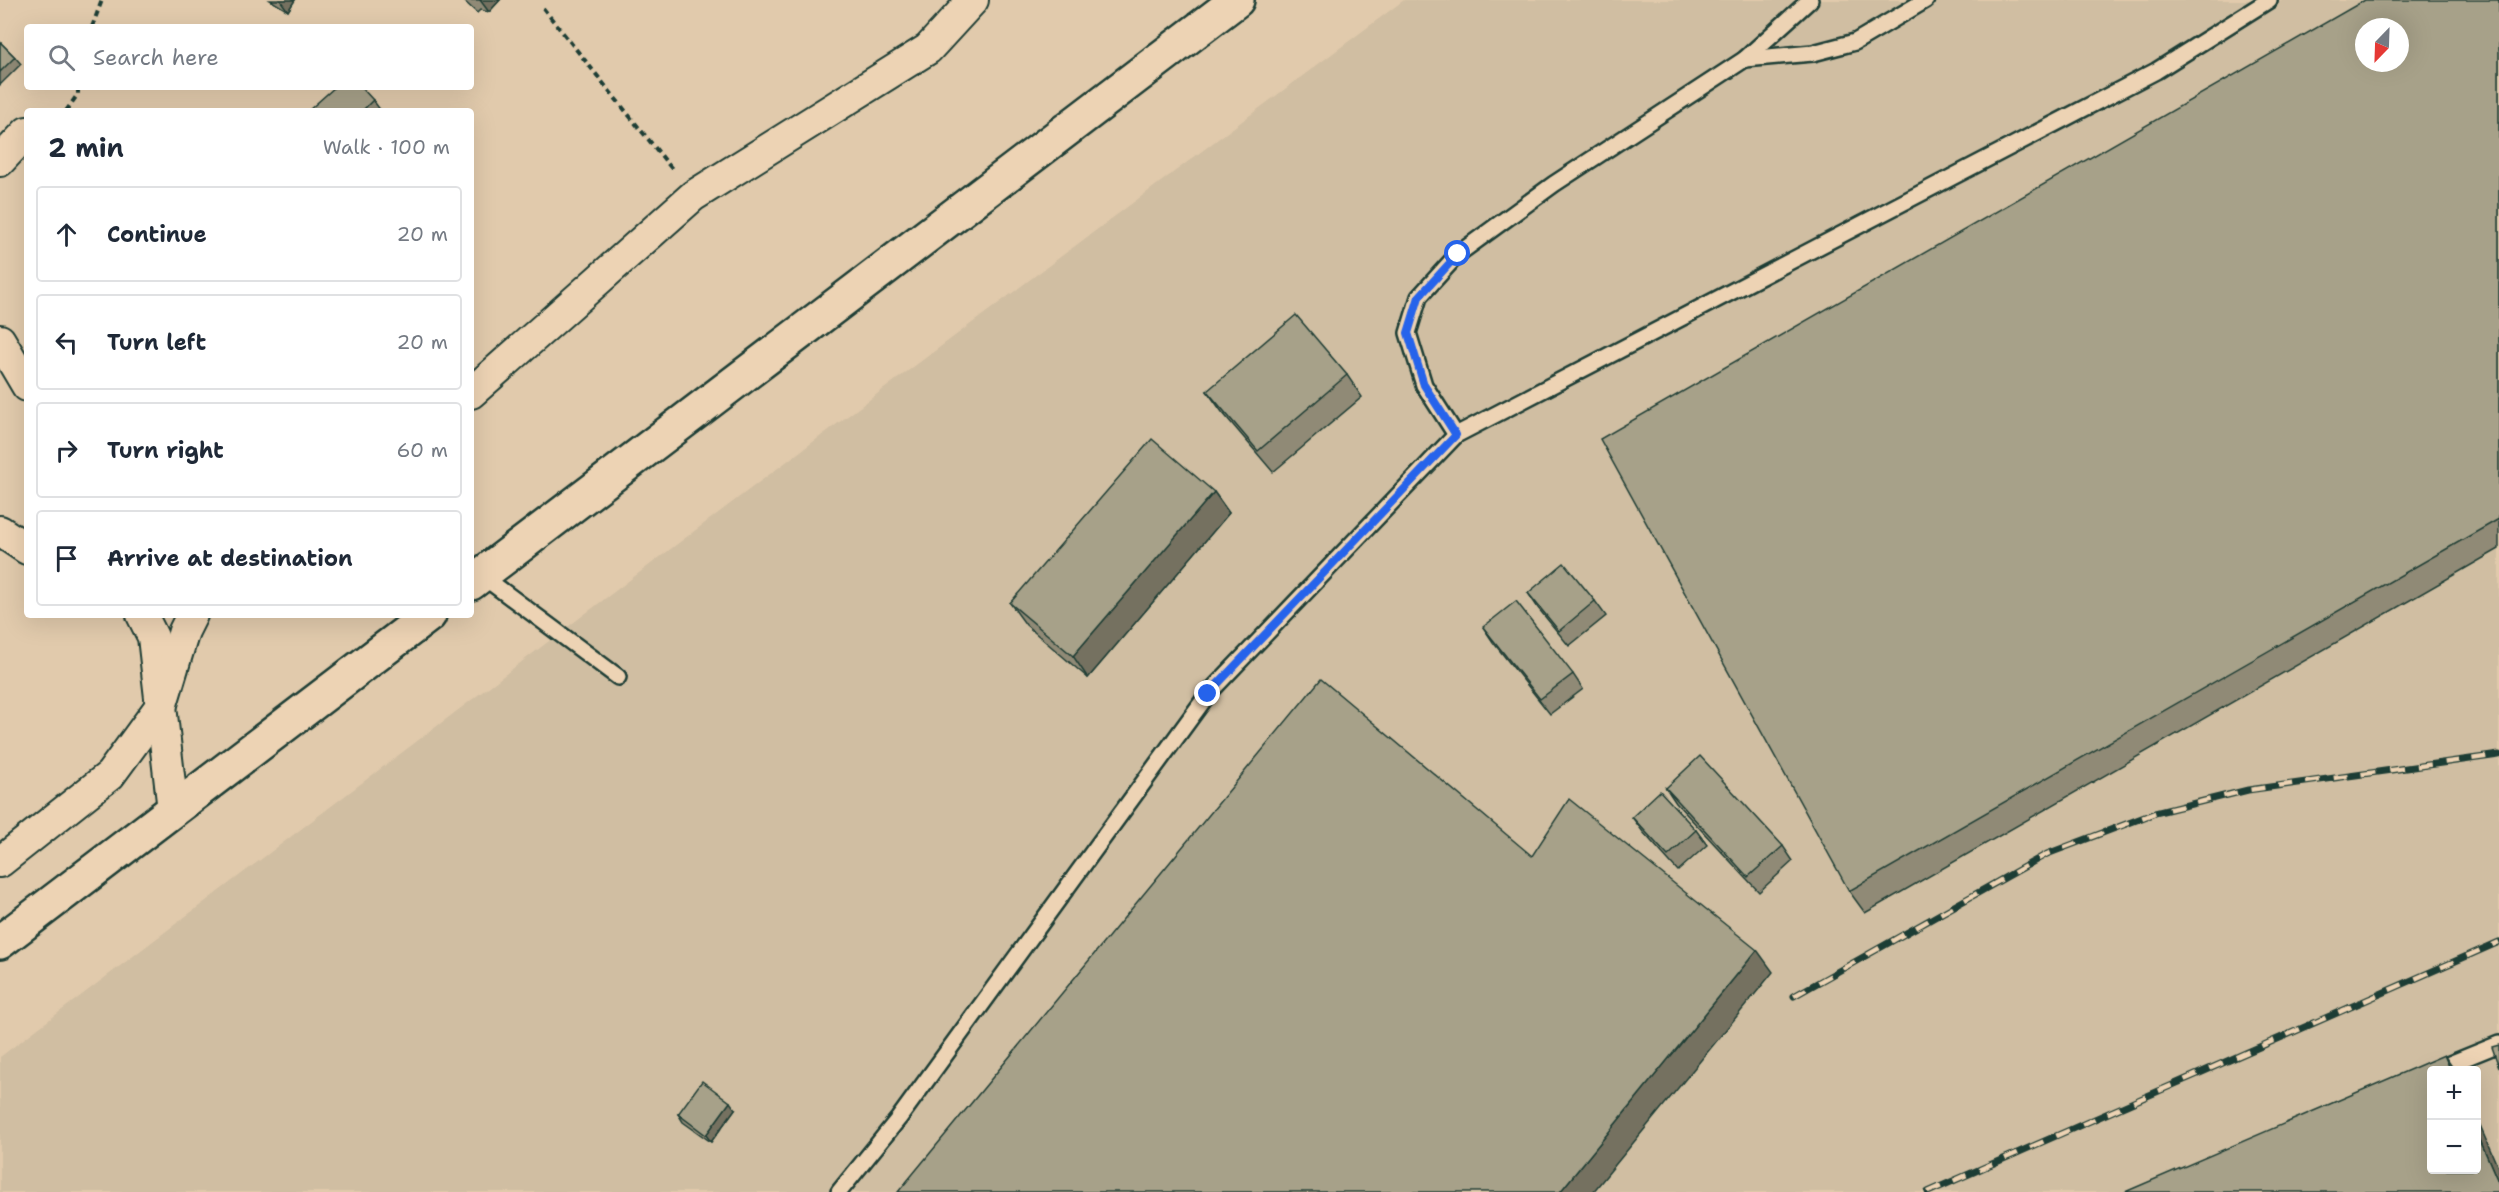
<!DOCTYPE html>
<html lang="en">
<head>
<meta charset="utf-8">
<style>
  :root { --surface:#fff; --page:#f6f6f7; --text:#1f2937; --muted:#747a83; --line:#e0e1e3 }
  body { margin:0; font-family:"Shantell Sans",sans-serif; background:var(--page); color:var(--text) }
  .controls { position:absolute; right:18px; bottom:18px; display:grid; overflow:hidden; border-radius:6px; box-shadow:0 6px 24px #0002 }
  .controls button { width:54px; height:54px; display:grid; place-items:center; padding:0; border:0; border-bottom:2px solid var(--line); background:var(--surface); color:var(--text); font:30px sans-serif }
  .compass { position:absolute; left:2355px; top:18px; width:54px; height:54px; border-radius:50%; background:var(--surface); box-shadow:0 6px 24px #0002; rotate:203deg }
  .stop { position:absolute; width:18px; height:18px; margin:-14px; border:4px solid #2563eb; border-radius:50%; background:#fff }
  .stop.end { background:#2563eb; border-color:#fff; box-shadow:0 2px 6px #0008 }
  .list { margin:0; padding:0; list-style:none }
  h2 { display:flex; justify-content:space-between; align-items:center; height:78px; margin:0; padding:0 24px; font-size:26px }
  h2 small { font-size:20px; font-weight:400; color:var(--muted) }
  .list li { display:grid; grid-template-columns:39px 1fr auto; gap:18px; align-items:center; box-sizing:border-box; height:96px; margin:0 12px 12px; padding:0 12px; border:2px solid var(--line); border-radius:6px }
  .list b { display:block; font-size:22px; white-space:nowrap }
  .list em { font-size:20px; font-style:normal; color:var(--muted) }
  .icon { flex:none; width:33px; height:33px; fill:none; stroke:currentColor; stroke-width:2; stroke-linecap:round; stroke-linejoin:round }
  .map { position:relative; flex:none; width:2499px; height:1192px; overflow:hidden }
  .search { position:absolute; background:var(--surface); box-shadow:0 6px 24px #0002; left:24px; top:24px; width:450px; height:66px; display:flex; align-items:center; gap:15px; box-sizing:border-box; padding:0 21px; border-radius:6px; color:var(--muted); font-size:22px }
  .panel { position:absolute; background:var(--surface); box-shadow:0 6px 24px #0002; left:24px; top:108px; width:450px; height:510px; border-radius:6px }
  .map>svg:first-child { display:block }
  .built { fill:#d0bea2; fill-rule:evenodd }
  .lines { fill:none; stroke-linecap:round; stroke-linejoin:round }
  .service-casing { stroke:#1f3d34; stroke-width:20 }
  .minor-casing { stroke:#1f3d34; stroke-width:34 }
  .trunk-casing { stroke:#1f3d34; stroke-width:38 }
  .path { stroke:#1f3d34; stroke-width:4; stroke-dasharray:6 4.5; stroke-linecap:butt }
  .service { stroke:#edd3b4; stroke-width:15 }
  .minor { stroke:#edd3b4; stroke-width:30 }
  .trunk { stroke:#edd3b4; stroke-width:33 }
  .rail-casing { stroke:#1f3d34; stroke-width:7 }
  .rail { stroke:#edd3b4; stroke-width:4.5; stroke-dasharray:14; stroke-linecap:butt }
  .wall { fill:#908a76; stroke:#1f3d34; stroke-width:1.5 }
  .shaded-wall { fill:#757160; stroke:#1f3d34; stroke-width:1.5 }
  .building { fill:#a7a189; stroke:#1f3d34; stroke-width:1.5; fill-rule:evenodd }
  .route { stroke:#2563eb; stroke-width:8 }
</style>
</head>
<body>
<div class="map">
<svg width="2499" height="1192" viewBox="0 0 2499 1192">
  <rect width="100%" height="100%" fill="#e1caac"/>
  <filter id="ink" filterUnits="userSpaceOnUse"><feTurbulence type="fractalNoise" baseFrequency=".0167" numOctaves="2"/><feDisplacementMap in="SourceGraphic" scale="12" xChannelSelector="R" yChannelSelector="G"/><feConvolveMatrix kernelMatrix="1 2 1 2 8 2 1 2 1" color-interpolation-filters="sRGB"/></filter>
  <g filter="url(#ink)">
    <path class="built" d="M 1404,0 L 2499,0 L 2499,1192 L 0,1192 L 0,1057 L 742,495 ZM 2364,27 L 2400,27 L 2400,63 L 2364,63 ZM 2432,1070 L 2476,1070 L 2476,1170 L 2432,1170 Z"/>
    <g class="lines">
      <defs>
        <g id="service">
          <path d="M 1745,59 L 1813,53 L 1855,42 L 1926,0"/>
          <path d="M 1456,435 L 1424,385 L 1408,333 L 1419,297 L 1458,254 L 1554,184 L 1745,59 L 1810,0"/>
          <path d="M 481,575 L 618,677"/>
          <path d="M 2435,1070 L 2499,1044"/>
          <path d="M 839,1192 L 899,1118 L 1208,694 L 1456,435 L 2156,71 L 2269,0"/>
        </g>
        <g id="minor">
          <path d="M 0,161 L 27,132"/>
          <path d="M 0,340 L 27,386"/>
          <path d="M 471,393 L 693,196 L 928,49 L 973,0"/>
          <path d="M 0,531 L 27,549"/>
          <path d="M 142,615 L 153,637 L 173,810"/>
          <path d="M 0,862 L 110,775 L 162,704 L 184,631 L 192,615"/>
        </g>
        <g id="trunk">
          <path d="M 471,583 L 1237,0"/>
          <path d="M 0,942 L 429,615"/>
        </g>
      </defs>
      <use href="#service" class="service-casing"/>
      <use href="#minor" class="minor-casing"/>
      <use href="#trunk" class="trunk-casing"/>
      <g class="path">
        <path d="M 543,8 L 672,169"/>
        <path d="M 92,27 L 102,0"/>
        <path d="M 66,111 L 78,94 L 78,87"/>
      </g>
      <use href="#service" class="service"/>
      <use href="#minor" class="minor"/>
      <use href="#trunk" class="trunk"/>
      <defs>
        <g id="rail">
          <path d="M 1794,996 L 2047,854 L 2155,813 L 2248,790 L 2499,755"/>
          <path d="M 1928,1192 L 2499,942"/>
        </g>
      </defs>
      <use href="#rail" class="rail-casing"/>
      <use href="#rail" class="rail"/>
    </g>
    <g class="wall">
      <path d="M 270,0 L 295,0 L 288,11 Z"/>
      <path d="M 463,0 L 500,0 L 489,12 L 480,10 L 477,13 Z"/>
      <path d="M 2499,0 L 2499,549 L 1865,913 L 1849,891 Z"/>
      <path d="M 0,42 L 15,57 L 21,64 L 0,85 Z"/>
      <path d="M 373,100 L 381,111 L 308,111 Z"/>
      <path d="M 1347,375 L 1362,397 L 1273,472 L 1222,412 L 1207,391 Z"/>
      <path d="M 1214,492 L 1229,513 L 1088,678 L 1026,625 L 1010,603 Z"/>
      <path d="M 1528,593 L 1595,601 L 1606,616 L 1569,646 L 1538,608 Z"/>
      <path d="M 1483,627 L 1573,674 L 1583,689 L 1550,714 L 1493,642 Z"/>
      <path d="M 1666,788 L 1783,846 L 1793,861 L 1759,892 L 1676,803 Z"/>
      <path d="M 1632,817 L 1696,830 L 1707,845 L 1678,871 L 1643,832 Z"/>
      <path d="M 735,1109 L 711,1142 L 683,1122 L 678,1114 Z"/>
    </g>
    <g class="shaded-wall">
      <path d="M 280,0 L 295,0 L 288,11 Z"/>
      <path d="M 480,0 L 500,0 L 489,12 Z"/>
      <path d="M 1214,492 L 1229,513 L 1088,678 L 1073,656 Z"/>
      <path d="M 1757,950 L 1773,972 L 1593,1192 L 1560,1192 Z"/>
      <path d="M 2444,1055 L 2455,1071 L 2451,1071 Z"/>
      <path d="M 730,1102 L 735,1109 L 711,1142 L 706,1135 Z"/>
      <path d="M 2476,1117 L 2499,1170 L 2499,1184 L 2476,1131 Z"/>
    </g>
    <g class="building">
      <path d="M 2365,0 L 2499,0 L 2499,519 L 1849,891 L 1600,439 ZM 2364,27 L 2400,27 L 2400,63 L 2364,63 Z"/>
      <path d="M 0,42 L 15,57 L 0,72 Z"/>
      <path d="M 335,87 L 361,87 L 373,100 L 362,111 L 308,111 Z"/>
      <path d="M 1296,315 L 1347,375 L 1258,451 L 1207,391 Z"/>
      <path d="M 1152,439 L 1214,492 L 1073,656 L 1010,603 Z"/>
      <path d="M 1564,563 L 1595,601 L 1559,631 L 1528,593 Z"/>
      <path d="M 1516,601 L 1573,674 L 1540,699 L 1483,627 Z"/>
      <path d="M 1321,679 L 1532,856 L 1569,799 L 1757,950 L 1560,1192 L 898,1192 Z"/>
      <path d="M 1700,756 L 1783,846 L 1748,877 L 1666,788 Z"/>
      <path d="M 1660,791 L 1696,830 L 1668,856 L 1632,817 Z"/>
      <path d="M 2499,1045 L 2499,1067 L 2492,1047 Z"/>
      <path d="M 2444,1055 L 2451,1071 L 2432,1071 L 2432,1170 L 2476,1170 L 2476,1131 L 2499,1184 L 2499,1192 L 2125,1192 Z"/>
      <path d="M 702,1081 L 730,1102 L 706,1135 L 678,1114 Z"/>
    </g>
  </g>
  <g class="lines" filter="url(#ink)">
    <path class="route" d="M 1208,694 L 1456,435 L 1424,385 L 1408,333 L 1419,297 L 1458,254"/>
  </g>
</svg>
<div class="controls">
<button>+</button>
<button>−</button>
</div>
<svg class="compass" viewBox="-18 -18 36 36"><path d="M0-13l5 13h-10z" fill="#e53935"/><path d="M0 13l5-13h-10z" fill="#747a83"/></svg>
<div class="stop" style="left:1458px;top:254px"></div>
<div class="stop end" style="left:1208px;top:694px"></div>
<div class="search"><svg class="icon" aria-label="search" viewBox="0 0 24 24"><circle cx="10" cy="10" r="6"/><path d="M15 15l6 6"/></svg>Search here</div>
<section class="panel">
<h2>2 min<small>Walk · 100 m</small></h2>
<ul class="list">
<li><svg class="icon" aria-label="ahead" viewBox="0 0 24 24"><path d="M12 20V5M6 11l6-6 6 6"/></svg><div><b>Continue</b></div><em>20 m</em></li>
<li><svg class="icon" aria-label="left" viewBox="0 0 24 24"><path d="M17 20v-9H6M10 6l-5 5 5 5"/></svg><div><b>Turn left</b></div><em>20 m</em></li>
<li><svg class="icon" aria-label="right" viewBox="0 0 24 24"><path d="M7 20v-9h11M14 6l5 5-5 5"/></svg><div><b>Turn right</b></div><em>60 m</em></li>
<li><svg class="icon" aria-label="arrive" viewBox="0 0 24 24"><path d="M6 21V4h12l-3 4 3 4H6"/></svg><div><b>Arrive at destination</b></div></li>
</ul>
</section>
</div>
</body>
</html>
